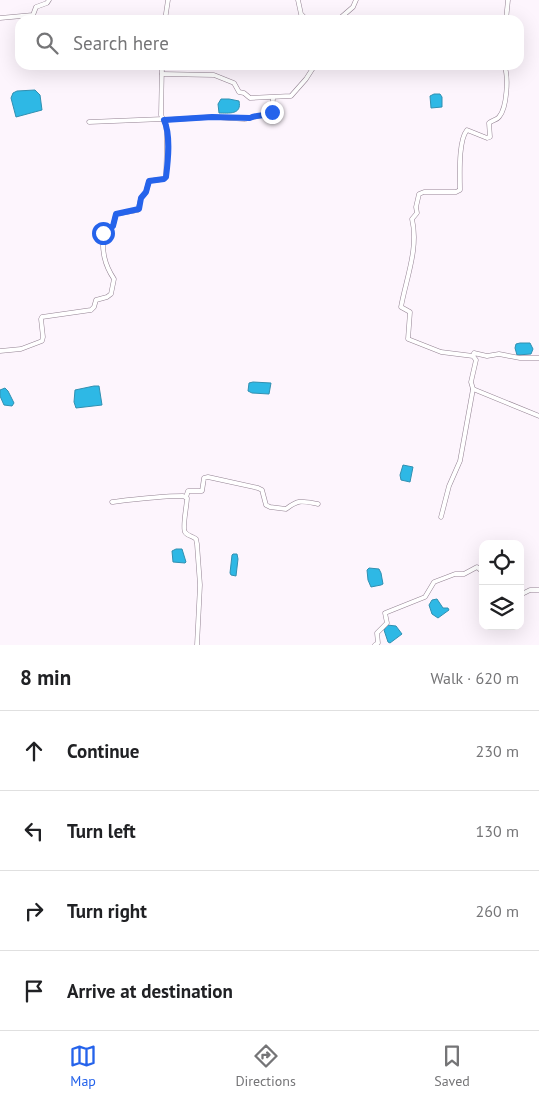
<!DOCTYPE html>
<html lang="en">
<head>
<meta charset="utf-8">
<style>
  :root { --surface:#fff; --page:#f2f2f2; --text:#202124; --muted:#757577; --line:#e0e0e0; --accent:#2563eb }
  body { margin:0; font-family:"PT Sans",sans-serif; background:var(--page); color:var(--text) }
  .controls { position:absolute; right:15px; bottom:15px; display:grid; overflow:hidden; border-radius:10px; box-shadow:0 5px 20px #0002 }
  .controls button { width:45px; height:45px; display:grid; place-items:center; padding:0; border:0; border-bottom:1px solid var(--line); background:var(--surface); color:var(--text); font:25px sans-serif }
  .stop { position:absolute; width:15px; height:15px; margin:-11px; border:4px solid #2563eb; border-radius:50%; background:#fff }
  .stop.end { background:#2563eb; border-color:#fff; box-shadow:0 1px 5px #0008 }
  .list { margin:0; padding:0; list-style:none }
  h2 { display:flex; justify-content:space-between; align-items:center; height:65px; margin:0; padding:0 20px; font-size:21px }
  h2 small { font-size:16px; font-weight:400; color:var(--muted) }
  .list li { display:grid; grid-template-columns:32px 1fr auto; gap:15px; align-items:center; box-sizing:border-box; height:80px; padding:0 20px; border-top:1px solid var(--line) }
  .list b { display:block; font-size:19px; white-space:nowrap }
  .list em { font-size:16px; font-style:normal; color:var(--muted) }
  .icon { flex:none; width:28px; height:28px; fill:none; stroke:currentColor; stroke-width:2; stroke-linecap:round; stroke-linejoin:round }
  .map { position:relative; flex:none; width:539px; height:645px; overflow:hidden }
  .search { position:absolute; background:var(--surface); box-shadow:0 5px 20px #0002; left:15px; right:15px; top:15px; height:55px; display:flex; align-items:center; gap:12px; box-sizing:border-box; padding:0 18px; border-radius:15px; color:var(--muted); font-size:19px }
  .sheet { height:385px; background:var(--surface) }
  nav { display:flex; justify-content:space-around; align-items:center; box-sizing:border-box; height:70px; border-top:1px solid var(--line); background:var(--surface); font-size:14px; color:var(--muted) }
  nav a { display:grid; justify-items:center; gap:2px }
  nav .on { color:var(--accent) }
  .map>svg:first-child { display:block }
  .water { fill:#2eb8e5; stroke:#3190b1 }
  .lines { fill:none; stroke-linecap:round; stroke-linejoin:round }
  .minor-casing { stroke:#938292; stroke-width:5 }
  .minor { stroke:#fff; stroke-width:4 }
  .route { stroke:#2563eb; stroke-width:6 }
</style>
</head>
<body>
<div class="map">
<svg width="539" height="645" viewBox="0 0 539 645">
  <rect width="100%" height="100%" fill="#fdf5fd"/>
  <g class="water">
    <path d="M 35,90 L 40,95 L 42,110 L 16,117 L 11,98 L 13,93 L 17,91 Z"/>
    <path d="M 434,94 L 440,94 L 442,97 L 442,107 L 431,108 L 430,96 Z"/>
    <path d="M 221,99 L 229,99 L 239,101 C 242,115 229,113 219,113 L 218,104 Z"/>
    <path d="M 520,343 L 530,343 L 533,349 L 531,354 L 517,355 L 515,348 L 516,344 Z"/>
    <path d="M 253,382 L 271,383 L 269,394 L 252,393 L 248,391 L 249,383 Z"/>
    <path d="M 94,386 L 99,386 L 102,405 L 76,408 L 74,402 L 75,390 Z"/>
    <path d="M 5,388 L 8,391 L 14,403 L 12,406 L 4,405 L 0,396 L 0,390 Z"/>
    <path d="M 403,465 L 413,467 L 410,482 L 401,480 L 400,475 Z"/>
    <path d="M 176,549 L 182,549 L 186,562 L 185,563 L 173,562 L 172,551 Z"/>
    <path d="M 233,554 L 237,554 L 238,559 L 236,576 L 231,575 L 230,573 L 232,555 Z"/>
    <path d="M 369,568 L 379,569 L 381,573 L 383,584 L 381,585 L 371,587 L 368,580 L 367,570 Z"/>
    <path d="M 437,599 L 443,608 L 448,608 L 449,610 L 438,618 L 432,614 L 429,605 L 432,600 Z"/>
    <path d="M 387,625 L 396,626 L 402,634 L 390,643 L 388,642 L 384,630 Z"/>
  </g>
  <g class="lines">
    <defs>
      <g id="minor">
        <path d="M 298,0 L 301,14 L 307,20"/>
        <path d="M 0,18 L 33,15 L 36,7 L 47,3 L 49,0"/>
        <path d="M 165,20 L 168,0"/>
        <path d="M 338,20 L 353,7 L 356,0"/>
        <path d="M 506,20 L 508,0"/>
        <path d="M 504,65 C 509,76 507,108 499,117 C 497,120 492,120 489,123 L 490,137 L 487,138 L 467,130 C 458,141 460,175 460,190 L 456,192 L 424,192 L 419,194 L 416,207 L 417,213 L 412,219 C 419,248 406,279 401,307 L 410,312 L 408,339 L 441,352 L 473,356 L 476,360 L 471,382 L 473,389 L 539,416"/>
        <path d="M 162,74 L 214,75 L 234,83 L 239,92 L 244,93 L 250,98 L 291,96 L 306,79 L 315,65"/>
        <path d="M 164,120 L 212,117 L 245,119 C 248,118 270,114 272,112 L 273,98"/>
        <path d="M 89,122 L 163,119"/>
        <path d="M 0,351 L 21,349 L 42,341 L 43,337 L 41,319 L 42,317 L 91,310 L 94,307 L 96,300 L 107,297 L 111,294 L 114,279 C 104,264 102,251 103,233 L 113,226 L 116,214 L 138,210 L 141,198 L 146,192 L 149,181 L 164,179 L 166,177 L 167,136 L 166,125 L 161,115 L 162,65"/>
        <path d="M 473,356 L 474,353 L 487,356 L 499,354 L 520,358 L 539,358"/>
        <path d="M 186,497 L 188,491 L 202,491 L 204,478 L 208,477 L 258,488 L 262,490 L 266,505 L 270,507 L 286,509 C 299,499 302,501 318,504"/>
        <path d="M 112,502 C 136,499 159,496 183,496 L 187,498 C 187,505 182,528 185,532 C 187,536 193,536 196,539 L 197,544 L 200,585 L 197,645"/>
        <path d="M 441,517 L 449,486 L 460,461 L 473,389"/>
        <path d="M 520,595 L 530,590 L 539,590"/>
        <path d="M 375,645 L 378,643 L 377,633 L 387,623 L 385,613 L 425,597 L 434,582 L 455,574 L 464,574 L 477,567 L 483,572"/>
      </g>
    </defs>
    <use href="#minor" class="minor-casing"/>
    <use href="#minor" class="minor"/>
  </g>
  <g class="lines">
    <path class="route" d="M 103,233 L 113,226 L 116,214 L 139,209 L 141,198 L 146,192 L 149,181 L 164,179 L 166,177 C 168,161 171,135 164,120 L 212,117 L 250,118 C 257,114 266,117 272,112"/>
  </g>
</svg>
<div class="controls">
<button><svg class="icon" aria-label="locate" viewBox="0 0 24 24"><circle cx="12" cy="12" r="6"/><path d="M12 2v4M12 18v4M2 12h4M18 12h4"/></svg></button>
<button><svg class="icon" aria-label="layers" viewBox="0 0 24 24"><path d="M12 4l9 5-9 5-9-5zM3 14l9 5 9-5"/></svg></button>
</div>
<div class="stop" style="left:103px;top:233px"></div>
<div class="stop end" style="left:272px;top:112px"></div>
<div class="search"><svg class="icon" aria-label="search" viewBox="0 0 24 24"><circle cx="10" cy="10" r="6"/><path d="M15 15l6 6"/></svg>Search here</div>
</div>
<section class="sheet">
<h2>8 min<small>Walk · 620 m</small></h2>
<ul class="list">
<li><svg class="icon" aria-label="ahead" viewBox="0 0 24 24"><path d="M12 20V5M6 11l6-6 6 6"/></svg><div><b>Continue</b></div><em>230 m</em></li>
<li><svg class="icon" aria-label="left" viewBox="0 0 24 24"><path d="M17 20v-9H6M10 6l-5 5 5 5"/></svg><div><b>Turn left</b></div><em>130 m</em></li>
<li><svg class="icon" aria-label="right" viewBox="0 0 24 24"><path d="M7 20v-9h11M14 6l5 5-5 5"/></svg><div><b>Turn right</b></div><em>260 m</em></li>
<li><svg class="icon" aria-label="arrive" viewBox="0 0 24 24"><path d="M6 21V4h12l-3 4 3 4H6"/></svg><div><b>Arrive at destination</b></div></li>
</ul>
</section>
<nav>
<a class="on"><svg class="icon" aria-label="map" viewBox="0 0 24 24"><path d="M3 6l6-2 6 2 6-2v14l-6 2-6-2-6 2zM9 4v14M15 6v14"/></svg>Map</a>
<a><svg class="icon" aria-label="directions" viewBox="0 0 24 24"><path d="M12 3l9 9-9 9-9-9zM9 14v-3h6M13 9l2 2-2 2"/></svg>Directions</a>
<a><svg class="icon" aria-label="saved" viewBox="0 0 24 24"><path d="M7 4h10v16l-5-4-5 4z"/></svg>Saved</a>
</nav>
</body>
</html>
